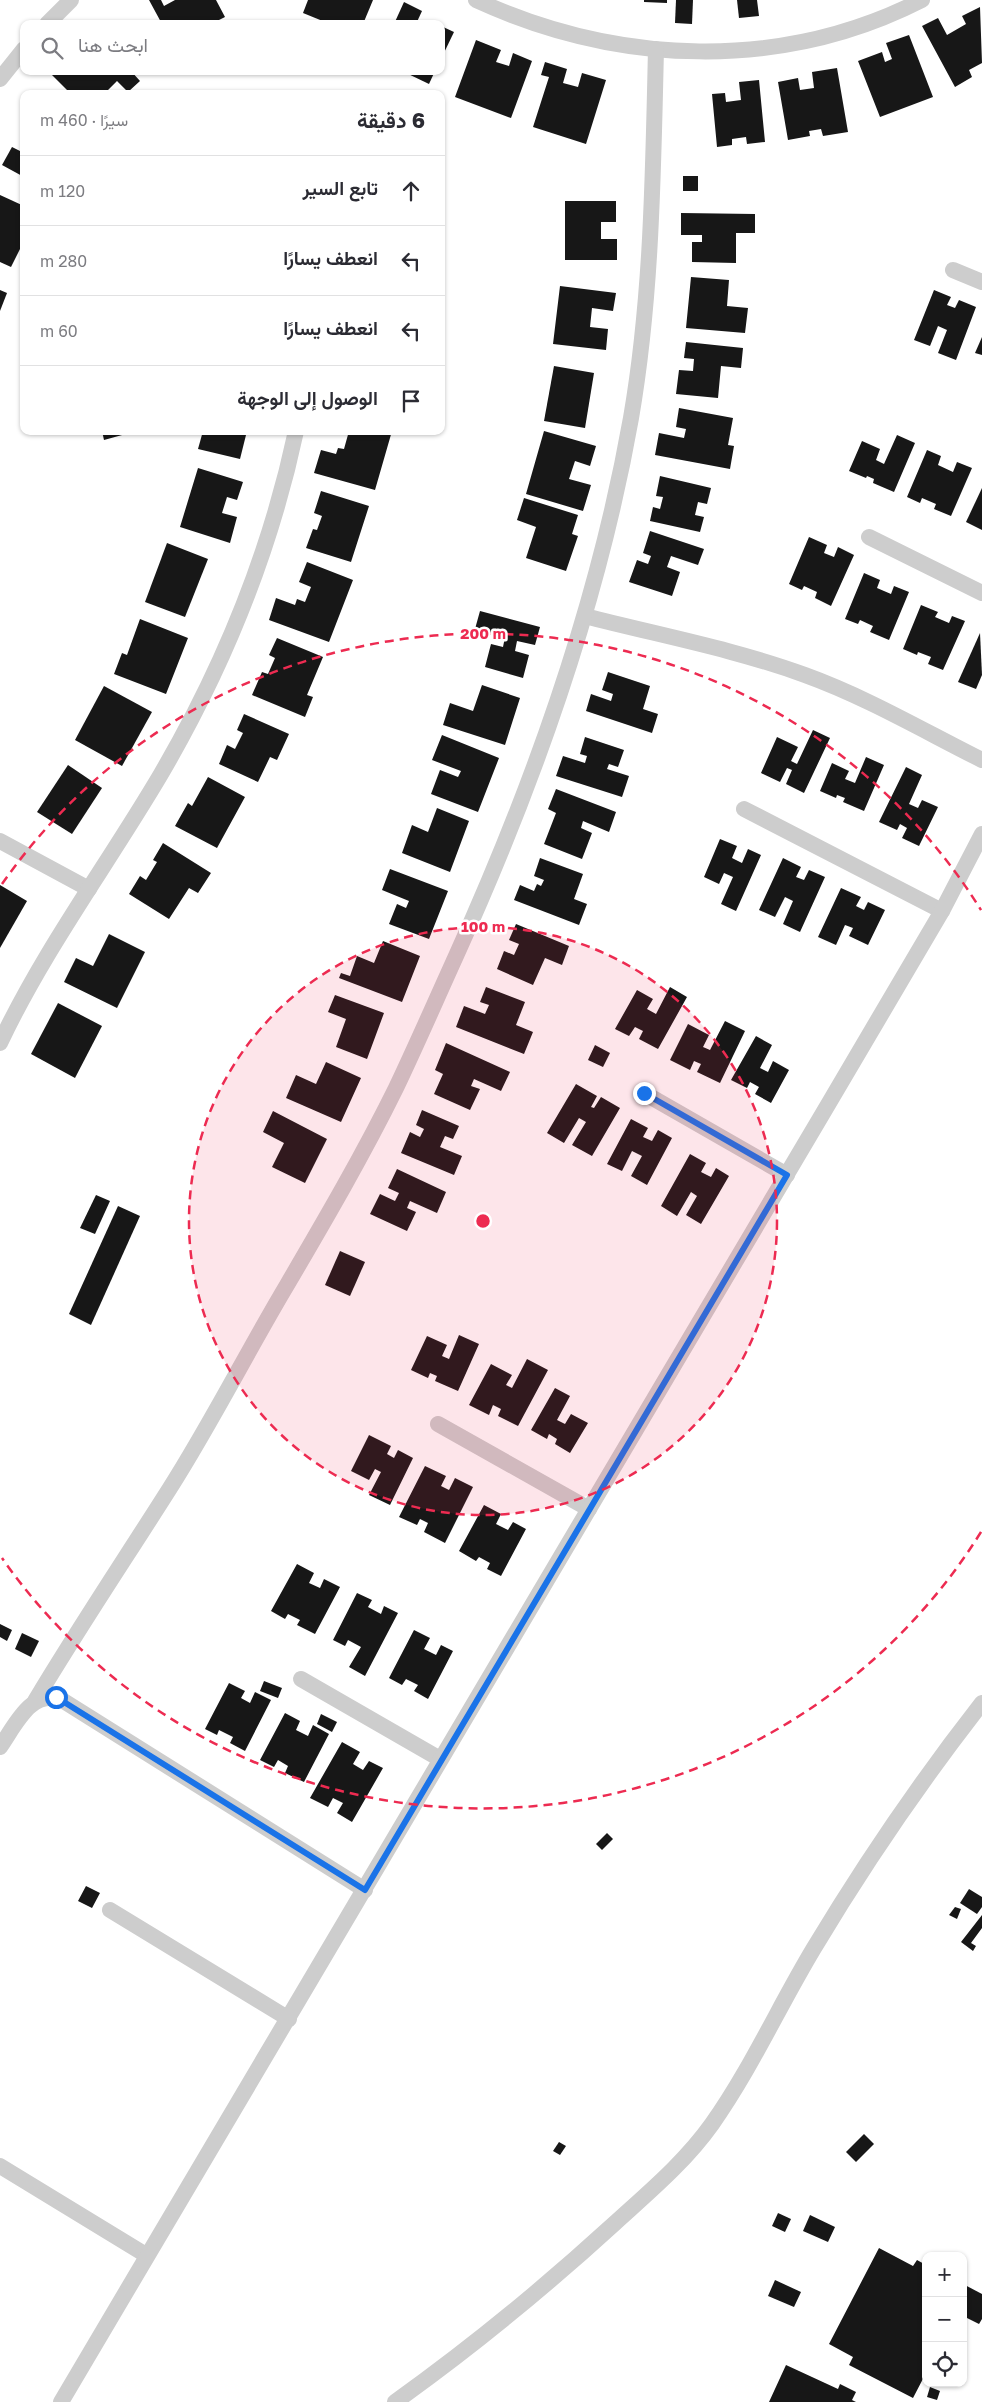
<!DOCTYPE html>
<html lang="ar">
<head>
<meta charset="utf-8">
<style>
  :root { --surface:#fff; --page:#f2f2f3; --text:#2b2b33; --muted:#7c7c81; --line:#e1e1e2 }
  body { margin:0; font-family:"Golos Text",Vazirmatn,sans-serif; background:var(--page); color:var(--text); direction:rtl }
  .controls { position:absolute; right:15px; bottom:15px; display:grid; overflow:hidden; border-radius:10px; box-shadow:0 1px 4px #0004 }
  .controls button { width:45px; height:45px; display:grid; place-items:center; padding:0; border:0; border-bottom:1px solid var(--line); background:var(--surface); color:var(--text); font:25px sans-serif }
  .stop { position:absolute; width:15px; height:15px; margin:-11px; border:4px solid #1a73e8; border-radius:50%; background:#fff }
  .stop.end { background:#1a73e8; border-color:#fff; box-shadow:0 1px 5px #0008 }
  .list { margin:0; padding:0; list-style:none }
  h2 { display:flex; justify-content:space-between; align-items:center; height:65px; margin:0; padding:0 20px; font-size:21px }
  h2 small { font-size:16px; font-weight:400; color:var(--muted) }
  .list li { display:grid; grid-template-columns:32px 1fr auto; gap:15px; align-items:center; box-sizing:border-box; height:70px; padding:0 20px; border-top:1px solid var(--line) }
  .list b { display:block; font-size:19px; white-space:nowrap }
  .list em { font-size:16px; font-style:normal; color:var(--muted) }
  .icon { flex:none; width:28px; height:28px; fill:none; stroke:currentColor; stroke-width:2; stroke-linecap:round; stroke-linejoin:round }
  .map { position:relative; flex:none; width:982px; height:2402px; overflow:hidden; direction:ltr }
  .search { position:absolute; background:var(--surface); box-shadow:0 1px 4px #0004; left:20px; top:20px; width:425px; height:55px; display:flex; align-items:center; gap:12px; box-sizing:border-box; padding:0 18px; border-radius:10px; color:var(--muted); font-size:19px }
  .panel { position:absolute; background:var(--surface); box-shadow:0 1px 4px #0004; left:20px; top:90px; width:425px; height:345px; border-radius:10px; direction:rtl }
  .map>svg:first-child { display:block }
  .building { fill:#171717 }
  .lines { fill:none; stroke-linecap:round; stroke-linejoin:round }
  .minor { stroke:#cdcdcd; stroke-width:16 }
  .route { stroke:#1a73e8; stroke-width:6 }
  .ring { fill:none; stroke:#ed2b51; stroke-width:2.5; stroke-dasharray:9 6 }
  .centre { fill:#ed2b51; stroke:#fff; stroke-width:2.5 }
  .ring-label { font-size:15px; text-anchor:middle; font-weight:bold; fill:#ed2b51; stroke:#fff; stroke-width:5; stroke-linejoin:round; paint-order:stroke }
</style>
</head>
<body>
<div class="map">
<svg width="982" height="2402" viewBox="0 0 982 2402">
  <rect width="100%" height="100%" fill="#fff"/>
  <g class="building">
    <path d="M 149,0 L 161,0 L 164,6 L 175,0 L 216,0 L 225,17 L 211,24 L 162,24 Z"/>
    <path d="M 308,0 L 373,0 L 363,24 L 330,24 L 303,13 Z"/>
    <path d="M 644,0 L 667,0 L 667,3 L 644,2 Z"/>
    <path d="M 676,0 L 693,0 L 692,24 L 675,23 Z"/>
    <path d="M 737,0 L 757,0 L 759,16 L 739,18 Z"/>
    <path d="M 404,2 L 422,11 L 416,24 L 394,24 Z"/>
    <path d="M 980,7 L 982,63 L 969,70 L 972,77 L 955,87 L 922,26 L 938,18 L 947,35 L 966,24 L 962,16 Z"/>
    <path d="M 441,26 L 454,32 L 441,59 Z"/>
    <path d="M 909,35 L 933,97 L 880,117 L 858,61 L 882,52 L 885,62 L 892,59 L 886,43 Z"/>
    <path d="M 476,40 L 501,50 L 496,62 L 509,66 L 513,53 L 532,61 L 511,118 L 455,97 Z"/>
    <path d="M 545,62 L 567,69 L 563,83 L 578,87 L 582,73 L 606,80 L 586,144 L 533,127 L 549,77 L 541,75 Z"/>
    <path d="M 837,68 L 848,132 L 823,136 L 821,129 L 809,131 L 810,136 L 788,140 L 778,82 L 798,78 L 800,90 L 814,88 L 812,72 Z"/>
    <path d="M 56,71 L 131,71 L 140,81 L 128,92 L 117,81 L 108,90 L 112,94 L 71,94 L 52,75 Z"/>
    <path d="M 402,71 L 435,71 L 429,84 Z"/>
    <path d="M 759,80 L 765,142 L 747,144 L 746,137 L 732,139 L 732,145 L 717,147 L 712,94 L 725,93 L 726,102 L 741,100 L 739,82 Z"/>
    <path d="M 12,147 L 24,153 L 24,177 L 2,165 Z"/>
    <rect x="683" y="176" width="15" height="15"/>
    <path d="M 0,195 L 24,206 L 24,241 L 11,267 L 0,262 Z"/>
    <path d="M 565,201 L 616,201 L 616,222 L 601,222 L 601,239 L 617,239 L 617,260 L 565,260 Z"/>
    <path d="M 681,213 L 755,214 L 755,233 L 736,233 L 736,263 L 692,262 L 692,242 L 702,242 L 702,235 L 681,235 Z"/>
    <path d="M 691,277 L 729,280 L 727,306 L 748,308 L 745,333 L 686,328 Z"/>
    <path d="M 560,286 L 616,293 L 613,311 L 592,308 L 590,327 L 608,329 L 606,350 L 553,344 Z"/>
    <path d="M 0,290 L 7,293 L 0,311 Z"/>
    <path d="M 934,290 L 951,297 L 947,305 L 955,308 L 959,300 L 976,307 L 956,360 L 938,353 L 947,330 L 938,326 L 930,346 L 914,340 Z"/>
    <path d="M 982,337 L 982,355 L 975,353 Z"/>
    <path d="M 686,342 L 743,348 L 741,368 L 721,366 L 718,398 L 676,394 L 679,370 L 693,371 L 694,359 L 684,358 Z"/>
    <path d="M 554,366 L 594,373 L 585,428 L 544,421 Z"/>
    <path d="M 679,408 L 733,418 L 728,445 L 734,446 L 730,469 L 655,455 L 659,433 L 684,438 L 686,429 L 676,427 Z"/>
    <path d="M 102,431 L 133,431 L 133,432 L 104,440 Z"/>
    <path d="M 203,431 L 247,431 L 240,459 L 198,449 Z"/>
    <path d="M 349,431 L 392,431 L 375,490 L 314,473 L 321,450 L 336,454 L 338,448 L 344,449 Z"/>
    <path d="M 544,431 L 596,446 L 590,466 L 575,461 L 569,479 L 591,485 L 583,511 L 526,494 Z"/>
    <path d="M 897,435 L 915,443 L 894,492 L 873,483 L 874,479 L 867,476 L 866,478 L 849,471 L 862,441 L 880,449 L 876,460 L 884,464 Z"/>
    <path d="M 927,450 L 941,456 L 938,465 L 953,472 L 957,462 L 972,468 L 951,516 L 934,509 L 936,504 L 922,498 L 920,503 L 907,497 Z"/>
    <path d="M 198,468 L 243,482 L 237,500 L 227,497 L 222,513 L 237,517 L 230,543 L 180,527 Z"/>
    <path d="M 660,476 L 711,488 L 707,504 L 698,502 L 695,515 L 704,517 L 700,532 L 650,521 L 653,507 L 660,509 L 663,497 L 656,496 Z"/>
    <path d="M 982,488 L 982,530 L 966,522 Z"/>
    <path d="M 321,491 L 369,506 L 351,562 L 306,548 L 313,529 L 317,530 L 322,516 L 314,513 Z"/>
    <path d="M 524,498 L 578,515 L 572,534 L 578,536 L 566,571 L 526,558 L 536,527 L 517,520 Z"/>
    <path d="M 650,531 L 704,549 L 698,565 L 671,556 L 667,567 L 680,572 L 672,596 L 629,582 L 637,560 L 648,564 L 651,556 L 643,553 Z"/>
    <path d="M 809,537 L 827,545 L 824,553 L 834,557 L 838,547 L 854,555 L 831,606 L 815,598 L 817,592 L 804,586 L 802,590 L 789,584 Z"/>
    <path d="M 167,543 L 208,559 L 185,617 L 145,602 Z"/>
    <path d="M 307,562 L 353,580 L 329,642 L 269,620 L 276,598 L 295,605 L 297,599 L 305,602 L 311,587 L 299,582 Z"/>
    <path d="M 864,573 L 880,580 L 877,588 L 891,594 L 894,586 L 909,592 L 889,640 L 870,632 L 873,626 L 860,620 L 858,624 L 845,619 Z"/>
    <path d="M 921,605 L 938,612 L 935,617 L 949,623 L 952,616 L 965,621 L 943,670 L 928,664 L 931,657 L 918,652 L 917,655 L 903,649 Z"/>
    <path d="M 480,611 L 540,627 L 535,645 L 517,641 L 515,651 L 529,655 L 523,678 L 485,667 L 491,644 L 503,647 L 505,637 L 475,629 Z"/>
    <path d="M 140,619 L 188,638 L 166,694 L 114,674 L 122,653 L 127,655 Z"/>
    <path d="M 980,633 L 982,675 L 976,689 L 958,682 Z"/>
    <path d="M 277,638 L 323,657 L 307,695 L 313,697 L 305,717 L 252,695 L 262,672 L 268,674 L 275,658 L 269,655 Z"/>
    <path d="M 608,672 L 650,686 L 643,709 L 658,714 L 652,733 L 586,711 L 591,694 L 611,701 L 613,694 L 602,690 Z"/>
    <path d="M 482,685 L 520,698 L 505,745 L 443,725 L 450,703 L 473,711 Z"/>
    <path d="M 104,686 L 152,712 L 122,766 L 75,740 Z"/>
    <path d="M 244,714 L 289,734 L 277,760 L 270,757 L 258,782 L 219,764 L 227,745 L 235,749 L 243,733 L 237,730 Z"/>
    <path d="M 813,730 L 830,738 L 804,793 L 786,784 L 792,770 L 787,768 L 780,782 L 761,773 L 777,737 L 798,747 L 791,761 L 797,764 Z"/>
    <path d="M 442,735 L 499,758 L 478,812 L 431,794 L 440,770 L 458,777 L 461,771 L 432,760 Z"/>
    <path d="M 585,737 L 624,750 L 618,767 L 609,764 L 607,769 L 629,776 L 622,797 L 556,776 L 563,756 L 585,763 L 587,756 L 580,754 Z"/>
    <path d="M 866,757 L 884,765 L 864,811 L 843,802 L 845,798 L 837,795 L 836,798 L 820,791 L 832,763 L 849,771 L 845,779 L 855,783 Z"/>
    <path d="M 68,765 L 102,788 L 72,834 L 37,812 Z"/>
    <path d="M 906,767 L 922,775 L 909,804 L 918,808 L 922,800 L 938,807 L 919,846 L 902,838 L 907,828 L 900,824 L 897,830 L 879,822 Z"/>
    <path d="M 208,777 L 245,797 L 217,848 L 175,826 L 188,803 L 192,806 Z"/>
    <path d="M 556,789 L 616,812 L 609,832 L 583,821 L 581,828 L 592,833 L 582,859 L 544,844 L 556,813 L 548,809 Z"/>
    <path d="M 437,808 L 469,821 L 450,872 L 402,853 L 412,825 L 428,832 Z"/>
    <path d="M 720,839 L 737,846 L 732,858 L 742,863 L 748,849 L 761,855 L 736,911 L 721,904 L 733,877 L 724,873 L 719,884 L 704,877 Z"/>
    <path d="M 163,843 L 211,873 L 198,893 L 189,888 L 169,919 L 129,894 L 140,876 L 146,880 L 157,862 L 153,860 Z"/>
    <path d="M 540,858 L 583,874 L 574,899 L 587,904 L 579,925 L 514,900 L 520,885 L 534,891 L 537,884 L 541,886 L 544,880 L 534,876 Z"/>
    <path d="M 783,858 L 801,867 L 796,877 L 804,880 L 809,870 L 825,877 L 800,932 L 783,924 L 793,901 L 785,897 L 775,917 L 759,910 Z"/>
    <path d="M 390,869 L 448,891 L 429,939 L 389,924 L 397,904 L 406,908 L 409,901 L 382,890 Z"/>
    <path d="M 0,885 L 27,901 L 0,948 Z"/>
    <path d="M 841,888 L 861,897 L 856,906 L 864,910 L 868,902 L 885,910 L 868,945 L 849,936 L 853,928 L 845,925 L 836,945 L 818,937 Z"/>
    <path d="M 516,924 L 569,946 L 562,965 L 545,958 L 533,985 L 497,969 L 504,951 L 514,955 L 519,944 L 509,940 Z"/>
    <path d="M 109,934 L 145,952 L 117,1008 L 64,982 L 76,958 L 93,966 Z"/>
    <path d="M 383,941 L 420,956 L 402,1002 L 339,978 L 341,973 L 350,976 L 357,956 L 374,963 Z"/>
    <path d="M 486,987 L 525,1002 L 516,1025 L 533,1032 L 524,1054 L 456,1027 L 464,1006 L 485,1014 L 489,1005 L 480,1002 Z"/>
    <path d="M 670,987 L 687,997 L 658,1049 L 639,1039 L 643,1031 L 635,1027 L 629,1036 L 615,1029 L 637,990 L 653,999 L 647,1009 L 656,1014 Z"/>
    <path d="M 335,995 L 384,1013 L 367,1059 L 336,1047 L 346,1019 L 328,1012 Z"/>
    <path d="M 58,1003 L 102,1026 L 75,1078 L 31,1054 Z"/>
    <path d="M 725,1021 L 745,1031 L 720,1083 L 697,1072 L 701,1064 L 694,1061 L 690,1070 L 670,1060 L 688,1024 L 709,1035 L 703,1047 L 710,1050 Z"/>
    <path d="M 756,1036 L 772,1045 L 760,1068 L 768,1072 L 773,1061 L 789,1070 L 771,1103 L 755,1094 L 759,1087 L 750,1082 L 747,1088 L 731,1080 Z"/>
    <path d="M 446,1043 L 510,1072 L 501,1091 L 474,1079 L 471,1086 L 480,1089 L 470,1110 L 434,1094 L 443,1074 L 435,1070 Z"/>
    <path d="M 595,1045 L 610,1053 L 603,1067 L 588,1060 Z"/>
    <path d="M 326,1062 L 361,1078 L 341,1122 L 286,1098 L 296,1075 L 316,1084 Z"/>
    <path d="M 576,1084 L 597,1096 L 591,1107 L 594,1108 L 601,1097 L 620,1108 L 592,1156 L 572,1145 L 586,1122 L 579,1118 L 564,1143 L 547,1133 Z"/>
    <path d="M 422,1110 L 459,1126 L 453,1139 L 445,1136 L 440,1147 L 462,1156 L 454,1175 L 401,1153 L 410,1132 L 420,1137 L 424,1129 L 416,1125 Z"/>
    <path d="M 273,1111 L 327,1139 L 305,1183 L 272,1167 L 284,1143 L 263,1132 Z"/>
    <path d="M 631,1119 L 648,1128 L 643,1137 L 652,1141 L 658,1130 L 672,1138 L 647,1185 L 631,1176 L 642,1156 L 632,1151 L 622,1171 L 607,1164 Z"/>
    <path d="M 690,1154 L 706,1163 L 701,1172 L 711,1177 L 716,1168 L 729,1176 L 701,1224 L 686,1215 L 697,1196 L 691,1192 L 677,1216 L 661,1206 Z"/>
    <path d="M 397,1169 L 446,1192 L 437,1213 L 410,1201 L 407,1208 L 416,1212 L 407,1231 L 370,1214 L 380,1194 L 395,1201 L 399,1193 L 388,1188 Z"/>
    <path d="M 96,1195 L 110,1201 L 95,1234 L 80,1228 Z"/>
    <path d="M 118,1206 L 140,1216 L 91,1325 L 69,1314 Z"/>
    <path d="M 340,1251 L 365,1262 L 350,1296 L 325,1285 Z"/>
    <path d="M 459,1335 L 479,1344 L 458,1391 L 435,1381 L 437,1376 L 430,1373 L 428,1378 L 411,1370 L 427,1336 L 447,1345 L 442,1356 L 449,1359 Z"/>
    <path d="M 527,1359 L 548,1370 L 518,1426 L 498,1416 L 501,1409 L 493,1405 L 489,1415 L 469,1405 L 491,1364 L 512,1375 L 506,1385 L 512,1388 Z"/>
    <path d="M 555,1388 L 570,1396 L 557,1420 L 565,1424 L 571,1414 L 588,1423 L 570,1453 L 555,1444 L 557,1439 L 549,1434 L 547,1439 L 531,1430 Z"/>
    <path d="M 369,1435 L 391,1446 L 387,1454 L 394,1458 L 398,1450 L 413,1458 L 390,1505 L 369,1495 L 381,1472 L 375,1469 L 369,1480 L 351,1471 Z"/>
    <path d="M 425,1466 L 446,1476 L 441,1486 L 449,1490 L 455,1478 L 473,1487 L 445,1543 L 424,1532 L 428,1523 L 420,1519 L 417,1525 L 399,1517 Z"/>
    <path d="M 484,1505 L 501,1514 L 496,1524 L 508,1530 L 513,1522 L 526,1529 L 501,1576 L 487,1569 L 490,1563 L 479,1557 L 476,1561 L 459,1551 Z"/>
    <path d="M 297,1564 L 314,1573 L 309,1583 L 320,1588 L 324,1579 L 340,1587 L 315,1634 L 297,1625 L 300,1620 L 288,1614 L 285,1619 L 271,1611 Z"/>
    <path d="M 357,1593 L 372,1600 L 368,1607 L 381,1614 L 384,1606 L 398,1613 L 365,1676 L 349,1667 L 361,1647 L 348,1640 L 345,1646 L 333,1640 Z"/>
    <path d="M 0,1624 L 12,1630 L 7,1641 L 0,1637 Z"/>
    <path d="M 414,1630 L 430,1638 L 424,1649 L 436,1655 L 441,1645 L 453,1651 L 428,1699 L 414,1691 L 418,1685 L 406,1679 L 402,1685 L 389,1678 Z"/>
    <path d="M 22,1633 L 39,1641 L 31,1657 L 15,1649 Z"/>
    <path d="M 264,1681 L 282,1688 L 278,1698 L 260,1691 Z"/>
    <path d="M 229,1683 L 245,1691 L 241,1698 L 250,1703 L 255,1692 L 271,1700 L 245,1751 L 230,1743 L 233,1737 L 219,1730 L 217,1735 L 205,1729 Z"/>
    <path d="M 285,1713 L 300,1721 L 296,1730 L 308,1736 L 313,1725 L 329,1734 L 304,1782 L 285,1773 L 288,1766 L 278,1760 L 274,1767 L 260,1760 Z"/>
    <path d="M 321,1714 L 337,1722 L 332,1732 L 317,1724 Z"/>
    <path d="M 342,1742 L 360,1752 L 353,1764 L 363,1770 L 369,1761 L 383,1768 L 352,1822 L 337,1813 L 343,1803 L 333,1798 L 328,1807 L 310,1798 Z"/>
    <path d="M 607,1833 L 613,1839 L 602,1850 L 596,1844 Z"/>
    <path d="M 86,1886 L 100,1893 L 92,1908 L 78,1901 Z"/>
    <path d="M 969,1889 L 982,1897 L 982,1907 L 977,1914 L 960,1903 Z"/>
    <path d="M 955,1907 L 961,1909 L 957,1919 L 949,1915 Z"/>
    <path d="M 982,1915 L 982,1928 L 971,1943 L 976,1946 L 973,1951 L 961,1942 Z"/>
    <path d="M 864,2134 L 874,2144 L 856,2162 L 846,2152 Z"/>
    <path d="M 559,2142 L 566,2146 L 560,2155 L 553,2151 Z"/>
    <path d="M 778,2213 L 791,2219 L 785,2232 L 772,2226 Z"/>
    <path d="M 810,2215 L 835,2227 L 828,2242 L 803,2231 Z"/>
    <path d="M 879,2248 L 913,2266 L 917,2260 L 926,2265 L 926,2373 L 913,2398 L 849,2365 L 853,2357 L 829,2344 Z"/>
    <path d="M 775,2280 L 801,2292 L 794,2307 L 768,2296 Z"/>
    <path d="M 963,2284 L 982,2294 L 982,2319 L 979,2324 L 963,2316 Z"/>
    <path d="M 786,2365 L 838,2389 L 840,2384 L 856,2392 L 852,2400 L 856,2402 L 769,2402 Z"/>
    <path d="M 930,2387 L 940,2391 L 937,2400 L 927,2397 Z"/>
  </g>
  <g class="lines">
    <g class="minor">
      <path d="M 476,0 C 618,65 781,72 922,0"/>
      <path d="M 47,24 L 71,0"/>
      <path d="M 0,79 L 24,49"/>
      <path d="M 953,270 L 982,282"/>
      <path d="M 869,537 L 982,593"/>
      <path d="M 585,616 C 658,635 734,649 805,675 C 866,697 924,731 982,760"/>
      <path d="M 744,809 L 942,911"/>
      <path d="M 0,841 L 89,889"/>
      <path d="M 0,1043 C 45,948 108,864 161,774 C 224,666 270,553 296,431"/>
      <path d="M 644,1093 L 787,1175"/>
      <path d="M 438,1424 L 589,1509"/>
      <path d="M 301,1679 L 440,1759"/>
      <path d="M 35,1701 C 78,1629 125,1559 170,1488 C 212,1422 247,1352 287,1285 C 325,1220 363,1155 396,1088 C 417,1044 436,1000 456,956 C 534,784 598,605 631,418 C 652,296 653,173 656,49"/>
      <path d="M 0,1747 C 15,1726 31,1688 62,1700 L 365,1890"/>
      <path d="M 110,1910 L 289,2019"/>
      <path d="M 0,2166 L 146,2255"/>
      <path d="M 61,2402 L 829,1103 L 942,911 L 982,834"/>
      <path d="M 395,2402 C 472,2347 545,2287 615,2223 C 649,2192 685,2162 712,2124 C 751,2069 779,2006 814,1948 C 865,1863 921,1781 982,1703"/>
    </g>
  </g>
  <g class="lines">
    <path class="route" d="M 56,1697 L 365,1890 L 787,1175 L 644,1093"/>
  </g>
  <circle cx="483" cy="1221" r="294" fill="#ed2b51" fill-opacity=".12"/>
  <g class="ring">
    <circle cx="483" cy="1221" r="294"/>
    <path d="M981 1532A587 587 0 0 1 2 1558M2 884A587 587 0 0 1 981 910"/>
  </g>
  <circle cx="483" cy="1221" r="8" class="centre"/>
  <g class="ring-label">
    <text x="483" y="639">200 m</text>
    <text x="483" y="932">100 m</text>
  </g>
</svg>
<div class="controls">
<button>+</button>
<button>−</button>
<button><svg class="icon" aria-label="locate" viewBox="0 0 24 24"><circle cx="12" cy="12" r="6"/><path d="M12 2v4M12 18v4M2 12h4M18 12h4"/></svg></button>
</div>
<div class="stop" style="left:56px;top:1697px"></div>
<div class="stop end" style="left:644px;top:1093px"></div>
<div class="search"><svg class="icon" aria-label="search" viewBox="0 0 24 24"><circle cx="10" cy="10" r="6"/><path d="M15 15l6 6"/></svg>ابحث هنا</div>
<section class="panel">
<h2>6 دقيقة<small>سيرًا · 460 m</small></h2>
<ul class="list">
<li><svg class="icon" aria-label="ahead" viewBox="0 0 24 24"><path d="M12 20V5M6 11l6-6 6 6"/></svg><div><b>تابع السير</b></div><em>120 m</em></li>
<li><svg class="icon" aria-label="left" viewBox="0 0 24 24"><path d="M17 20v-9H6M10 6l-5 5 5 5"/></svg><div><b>انعطف يسارًا</b></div><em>280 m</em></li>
<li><svg class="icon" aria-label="left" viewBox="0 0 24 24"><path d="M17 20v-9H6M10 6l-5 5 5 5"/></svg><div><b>انعطف يسارًا</b></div><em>60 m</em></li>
<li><svg class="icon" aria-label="arrive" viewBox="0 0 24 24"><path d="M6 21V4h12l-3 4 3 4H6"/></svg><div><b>الوصول إلى الوجهة</b></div></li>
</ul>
</section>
</div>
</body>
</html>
